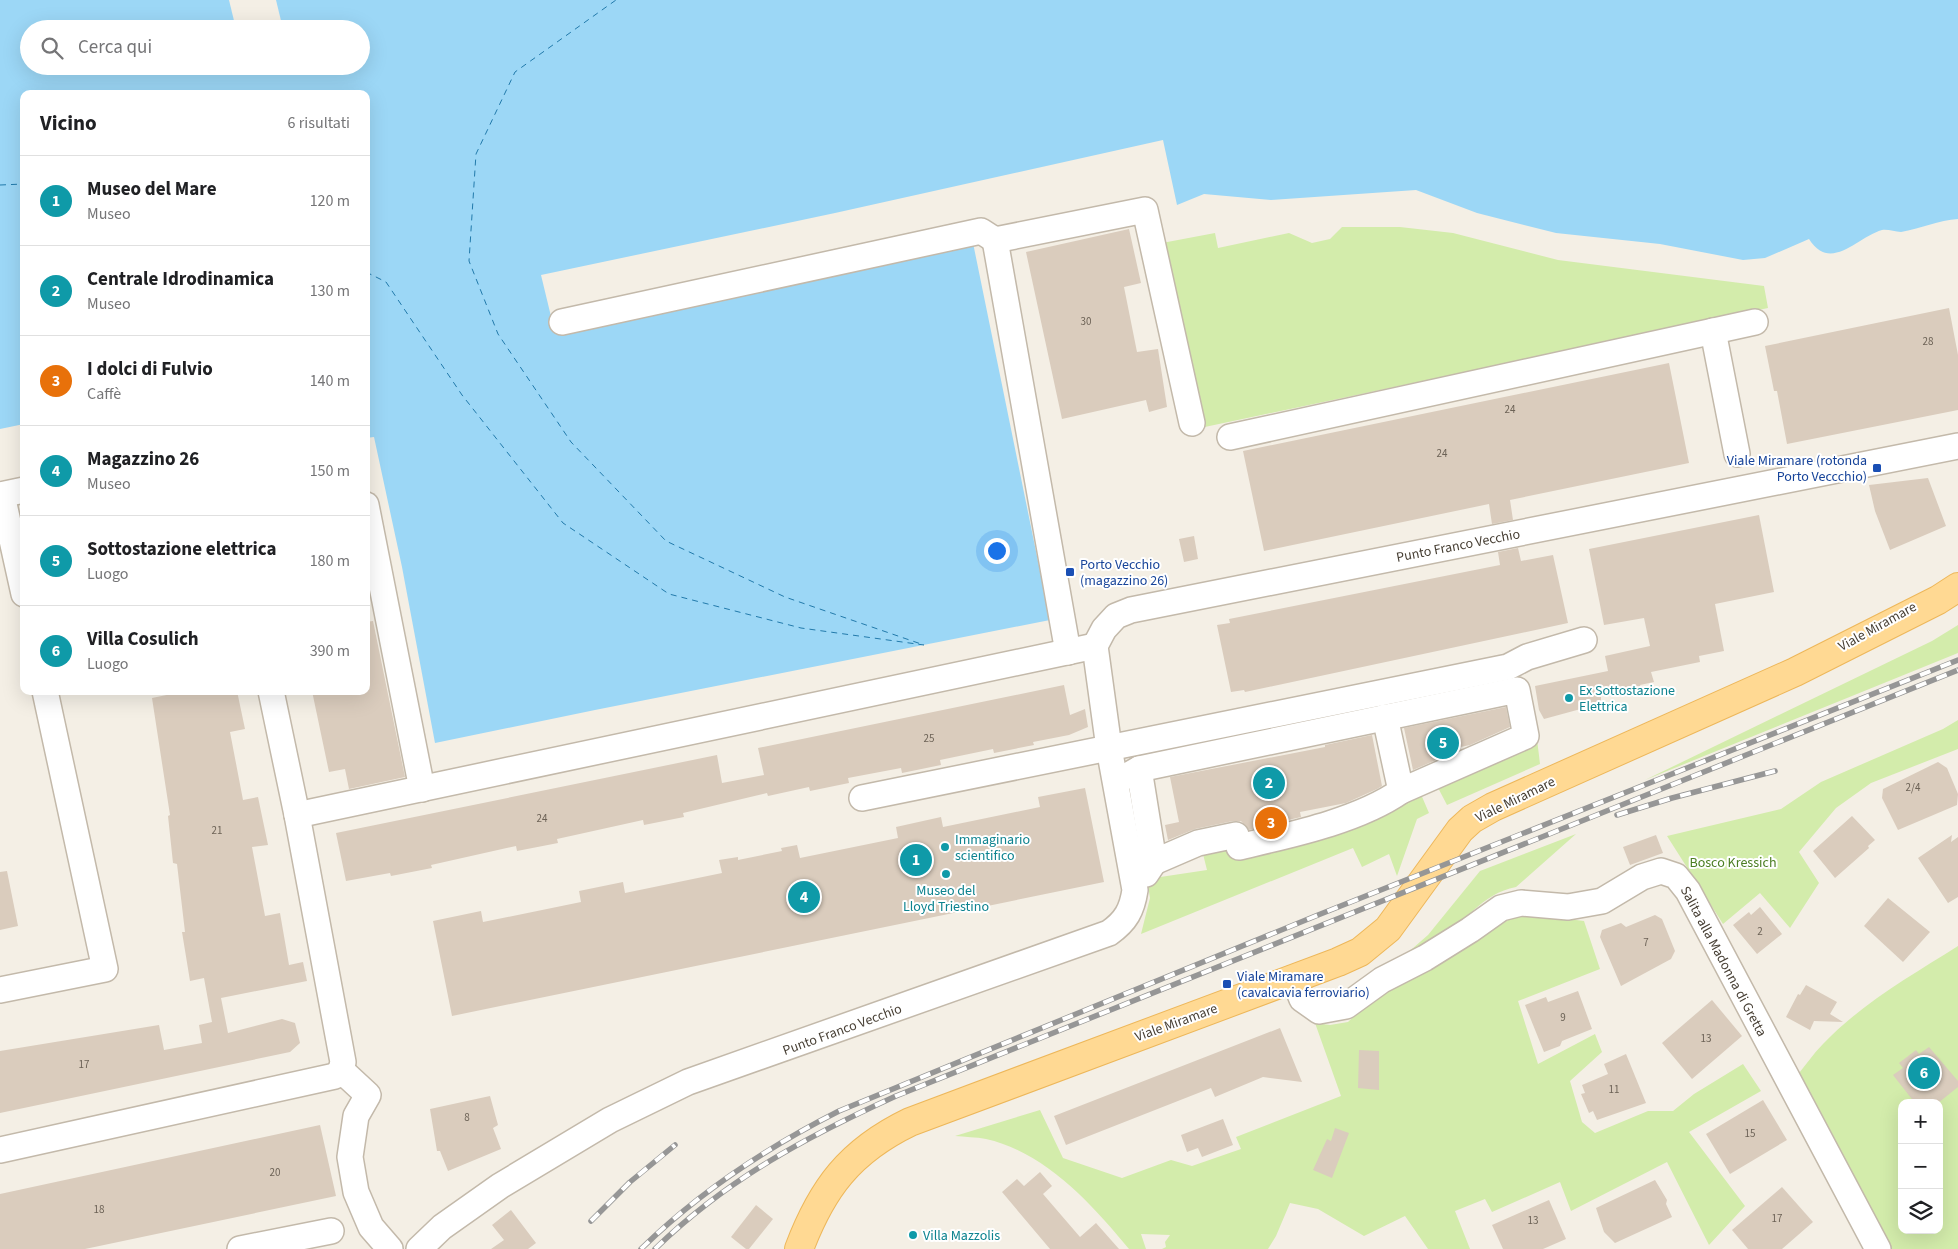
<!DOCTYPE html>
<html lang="it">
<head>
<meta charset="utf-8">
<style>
  :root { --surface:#fff; --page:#f6f6f6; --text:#202124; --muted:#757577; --line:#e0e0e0; --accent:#d93025 }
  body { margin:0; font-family:"Source Sans 3",sans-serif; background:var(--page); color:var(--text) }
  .controls { position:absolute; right:15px; bottom:15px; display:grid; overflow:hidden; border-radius:10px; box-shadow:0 5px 20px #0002 }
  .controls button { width:45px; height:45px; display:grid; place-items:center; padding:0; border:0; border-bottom:1px solid var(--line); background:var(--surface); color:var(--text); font:25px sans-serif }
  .you { position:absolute; left:996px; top:550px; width:18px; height:18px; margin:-12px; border:4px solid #fff; border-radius:50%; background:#1a73e8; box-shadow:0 0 0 8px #1a73e833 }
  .badge { display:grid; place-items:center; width:32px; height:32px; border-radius:50%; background:var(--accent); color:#fff; font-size:16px; font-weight:700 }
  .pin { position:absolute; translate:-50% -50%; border:2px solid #fff; box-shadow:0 1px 5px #0006 }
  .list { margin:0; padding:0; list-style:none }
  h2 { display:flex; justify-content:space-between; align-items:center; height:65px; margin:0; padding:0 20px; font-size:21px }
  h2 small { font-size:16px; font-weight:400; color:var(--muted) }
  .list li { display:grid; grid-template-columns:32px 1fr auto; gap:15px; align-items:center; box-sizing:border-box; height:90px; padding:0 20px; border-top:1px solid var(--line) }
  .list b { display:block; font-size:19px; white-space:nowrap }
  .list p { margin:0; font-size:16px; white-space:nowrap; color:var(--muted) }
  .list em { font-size:16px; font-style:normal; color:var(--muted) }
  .icon { flex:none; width:28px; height:28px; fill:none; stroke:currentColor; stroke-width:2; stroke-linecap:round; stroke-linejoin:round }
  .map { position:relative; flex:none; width:1958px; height:1249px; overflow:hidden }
  .search { position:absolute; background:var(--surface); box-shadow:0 5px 20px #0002; left:20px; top:20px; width:350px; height:55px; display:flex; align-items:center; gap:12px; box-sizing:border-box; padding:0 18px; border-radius:28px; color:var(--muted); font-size:19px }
  .panel { position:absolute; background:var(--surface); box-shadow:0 5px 20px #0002; left:20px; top:90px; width:350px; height:605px; border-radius:10px }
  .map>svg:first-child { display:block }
  .green { fill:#d3ecab; fill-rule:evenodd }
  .water { fill:#9cd7f6; fill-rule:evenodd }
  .pier { fill:#f4efe5 }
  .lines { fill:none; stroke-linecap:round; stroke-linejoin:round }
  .ferry { stroke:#227aab; stroke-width:1; stroke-dasharray:6 5; stroke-linecap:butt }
  .building { fill:#daccbd }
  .minor-casing { stroke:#c3b9aa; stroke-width:28 }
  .major-casing { stroke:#edb75a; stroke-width:30 }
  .minor { stroke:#fff; stroke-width:25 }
  .major { stroke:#ffd993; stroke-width:28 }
  .rail-casing { stroke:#969696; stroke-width:5.5 }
  .rail { stroke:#fff; stroke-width:4; stroke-dasharray:11; stroke-linecap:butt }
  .transit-dot { fill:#1a4fb4; stroke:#fff; stroke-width:2 }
  .culture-dot { fill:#0f9aa8; stroke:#fff; stroke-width:2 }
  .labels { text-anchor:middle; stroke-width:4; stroke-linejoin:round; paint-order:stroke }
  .number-label { font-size:11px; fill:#6c6256 }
  .transit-label { font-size:14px; fill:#164399; stroke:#fff; text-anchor:start }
  .street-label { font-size:14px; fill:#473f34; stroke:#fff }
  .culture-label { font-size:14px; fill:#0d838f; stroke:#fff; text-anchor:start }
  .park-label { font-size:14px; fill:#4b7e23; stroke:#fff }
</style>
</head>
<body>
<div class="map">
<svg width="1958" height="1249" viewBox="0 0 1958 1249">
  <rect width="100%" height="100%" fill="#f4efe5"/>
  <g class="green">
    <path d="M 1342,227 L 1400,227 L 1453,233 L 1558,260 L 1764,286 L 1768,308 L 1200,428 L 1162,243 L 1215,233 L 1218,248 L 1289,233 L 1312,243 L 1330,239 Z"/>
    <path d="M 1958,625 L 1958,653 L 1645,780 L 1932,641 Z"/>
    <path d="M 1958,720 L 1958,749 L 1871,783 L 1836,808 L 1799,852 L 1819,883 L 1790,928 L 1760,893 L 1723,924 L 1667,836 L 1781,809 L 1821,782 L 1943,729 Z"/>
    <path d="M 1537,739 L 1540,764 L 1447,805 L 1435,782 Z"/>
    <path d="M 1420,792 L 1429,813 L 1417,819 L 1397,876 L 1389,854 L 1362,867 L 1353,848 L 1141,934 L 1150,898 L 1147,879 L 1207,870 L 1201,846 Z"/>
    <path d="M 1576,834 L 1516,887 C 1482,893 1463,925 1435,943 C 1423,951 1409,956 1397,962 L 1428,935 L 1480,871 Z"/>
    <path d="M 1519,913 L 1584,921 L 1600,969 L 1518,1001 L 1538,1064 L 1595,1034 L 1602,1052 L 1570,1081 L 1582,1122 L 1595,1133 L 1648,1111 L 1673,1111 L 1694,1094 L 1743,1064 L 1761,1091 L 1689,1132 L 1745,1206 L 1709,1245 L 1667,1162 L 1571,1211 L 1560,1182 L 1492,1212 L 1485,1199 L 1455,1211 L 1470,1249 L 1428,1249 L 1405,1216 L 1364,1236 L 1318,1209 L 1290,1203 L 1276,1236 L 1268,1249 L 1162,1249 L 1166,1247 L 1165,1242 L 1170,1235 L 1141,1234 L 1146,1249 L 1129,1249 C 1092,1204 1045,1152 986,1139 C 976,1137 965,1137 955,1136 L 1040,1110 L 1063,1158 L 1122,1178 L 1171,1160 L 1192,1166 L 1241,1149 L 1236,1137 L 1341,1096 L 1315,1023 L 1330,1025 L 1348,1022 L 1384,988 L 1429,971 Z"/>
    <path d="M 1958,946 L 1958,1249 L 1887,1249 L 1796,1077 C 1805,1066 1813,1054 1823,1044 C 1861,1004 1912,975 1958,946 ZM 1902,1103 L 1939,1103 L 1939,1230 L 1902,1230 Z"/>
  </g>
  <path class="water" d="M 0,0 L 1958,0 L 1958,219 C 1939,220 1920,229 1901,232 C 1895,232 1888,229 1882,230 C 1857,237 1831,273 1809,239 L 1765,258 L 1743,260 L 1660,244 L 1556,233 L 1477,213 L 1416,190 L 1271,200 L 1204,194 L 1177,205 L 1163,140 L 835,213 L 541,275 L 555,333 L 972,238 L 1050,620 L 595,710 L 435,743 L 402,567 L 374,437 L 366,438 L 366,94 L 24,94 L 24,424 L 0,429 ZM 29,29 L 361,29 L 361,66 L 29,66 Z"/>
  <path class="pier" d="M 229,0 L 276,0 L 283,29 L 236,29 Z"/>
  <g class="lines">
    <g class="ferry">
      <path d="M 0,185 L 24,184"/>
      <path d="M 366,272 L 386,282 L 462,395 L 563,523 L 669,594 L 801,628 L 924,645 L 785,597 L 666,541 L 571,442 L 498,334 L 469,261 L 476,154 L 515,72 L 616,0"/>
    </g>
  </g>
  <g class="building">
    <path d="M 1129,229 L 1141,283 L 1124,287 L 1137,352 L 1158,349 L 1167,407 L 1149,412 L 1146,400 L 1062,419 L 1026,252 Z"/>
    <path d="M 1949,308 L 1958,355 L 1958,410 L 1787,444 L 1777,391 L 1774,391 L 1765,346 Z"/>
    <path d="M 1669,363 L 1689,463 L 1510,500 L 1513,520 L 1492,524 L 1489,504 L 1264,551 L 1243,451 Z"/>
    <path d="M 1928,478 L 1946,526 L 1890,550 L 1875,511 L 1869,485 Z"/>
    <path d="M 1759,515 L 1774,592 L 1715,604 L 1724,651 L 1699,656 L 1700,662 L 1651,672 L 1654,682 L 1640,685 L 1641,688 L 1601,696 L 1601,701 L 1587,704 L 1588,707 L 1544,719 L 1539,710 L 1535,686 L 1608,671 L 1605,656 L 1650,646 L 1644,618 L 1604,625 L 1589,549 Z"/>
    <path d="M 1194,536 L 1198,559 L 1184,562 L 1179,539 Z"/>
    <path d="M 1518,548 L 1521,561 L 1553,555 L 1568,623 L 1245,692 L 1244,690 L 1231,692 L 1217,625 L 1230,623 L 1229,619 L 1500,565 L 1498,552 Z"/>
    <path d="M 373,621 L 405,777 L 349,789 L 345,769 L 329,772 L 312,691 L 366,691 L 366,622 Z"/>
    <path d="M 1064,685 L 1070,715 L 1085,709 L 1088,727 L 1069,735 L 1033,742 L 1034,745 L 994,753 L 993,749 L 940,760 L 941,765 L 902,773 L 901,768 L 848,778 L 849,783 L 810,791 L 809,787 L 768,796 L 767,793 L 683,813 L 684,817 L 644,825 L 643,820 L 557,839 L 558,843 L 517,851 L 516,846 L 431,865 L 432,868 L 391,876 L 390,873 L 346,881 L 336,833 L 717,755 L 722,783 L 764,775 L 758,748 Z"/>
    <path d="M 186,691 L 237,691 L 245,729 L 230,732 L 243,800 L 258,797 L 268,845 L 252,847 L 265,916 L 280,913 L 289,965 L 303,962 L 307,981 L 221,998 L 228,1033 L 282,1019 L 295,1023 L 300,1043 L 290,1052 L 0,1113 L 0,1051 L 159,1025 L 164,1050 L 202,1043 L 199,1025 L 212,1022 L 204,978 L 190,981 L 182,932 L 185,932 L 177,864 L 173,863 L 168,816 L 170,815 L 152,698 Z"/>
    <path d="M 1506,707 L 1510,727 L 1470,745 L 1442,751 L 1443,757 L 1413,770 L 1404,728 Z"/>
    <path d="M 1372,735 L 1382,786 L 1377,789 L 1346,803 L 1300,812 L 1301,817 L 1276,823 L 1249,830 L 1241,821 L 1233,821 L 1195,829 L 1168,840 L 1165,825 L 1179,822 L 1170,777 L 1325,747 L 1325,745 Z"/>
    <path d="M 1938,762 L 1947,768 L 1958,794 L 1957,805 L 1898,830 L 1882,798 L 1883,789 Z"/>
    <path d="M 1085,788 L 1104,882 L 452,1016 L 433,921 L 481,911 L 483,922 L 581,902 L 579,891 L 623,882 L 625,893 L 722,873 L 719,860 L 738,857 L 738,860 L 782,851 L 781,848 L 797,845 L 800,858 L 898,838 L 896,827 L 941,817 L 943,827 L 1040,807 L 1038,797 Z"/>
    <path d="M 1852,816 L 1875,840 L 1868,846 L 1869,848 L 1835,878 L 1813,851 Z"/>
    <path d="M 1656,835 L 1663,853 L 1630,865 L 1623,847 Z"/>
    <path d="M 1952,835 L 1951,842 L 1958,837 L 1958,897 L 1948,903 L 1918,858 Z"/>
    <path d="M 7,871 L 18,926 L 0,930 L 0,872 Z"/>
    <path d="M 1888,898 L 1930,932 L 1903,962 L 1864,926 Z"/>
    <path d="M 1760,907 L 1782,934 L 1757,954 L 1733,925 L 1749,912 L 1751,915 Z"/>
    <path d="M 1655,915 L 1662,919 L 1675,951 L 1671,959 L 1621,986 L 1600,937 L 1602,930 L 1621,923 L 1626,927 Z"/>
    <path d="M 1806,985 L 1837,1002 L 1830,1014 L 1843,1022 L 1814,1021 L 1810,1030 L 1786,1017 L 1798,994 L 1800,995 Z"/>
    <path d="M 1578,991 L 1592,1029 L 1562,1041 L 1560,1046 L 1544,1052 L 1525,1005 L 1546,997 L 1548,1002 Z"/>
    <path d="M 1712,1000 L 1742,1036 L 1692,1079 L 1662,1043 Z"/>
    <path d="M 1280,1028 L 1302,1082 L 1263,1077 L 1215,1097 L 1211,1088 L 1066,1145 L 1054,1116 Z"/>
    <path d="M 1929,1047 L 1958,1081 L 1958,1087 L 1938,1103 L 1915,1103 L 1893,1075 L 1903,1068 L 1899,1063 L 1916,1050 L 1919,1054 Z"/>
    <path d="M 1359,1050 L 1379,1051 L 1379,1090 L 1358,1088 Z"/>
    <path d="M 1626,1054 L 1646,1103 L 1597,1120 L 1593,1111 L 1589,1113 L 1581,1094 L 1585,1093 L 1582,1085 L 1608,1074 L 1604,1064 Z"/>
    <path d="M 490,1096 L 498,1125 L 493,1128 L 501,1149 L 448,1171 L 440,1151 L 437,1151 L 430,1109 Z"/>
    <path d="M 1763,1100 L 1787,1140 L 1730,1174 L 1706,1134 Z"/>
    <path d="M 1223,1119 L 1233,1145 L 1202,1157 L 1198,1148 L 1187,1152 L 1181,1135 Z"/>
    <path d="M 320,1125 L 336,1196 L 85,1249 L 0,1249 L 0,1194 Z"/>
    <path d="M 1335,1128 L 1349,1133 L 1332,1178 L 1313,1170 L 1327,1139 L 1331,1141 Z"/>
    <path d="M 1040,1172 L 1052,1186 L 1043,1194 L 1080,1237 L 1096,1223 L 1119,1249 L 1050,1249 L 1002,1192 L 1017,1179 L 1024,1186 Z"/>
    <path d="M 1655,1180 L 1667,1200 L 1666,1204 L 1672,1217 L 1615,1243 L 1604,1232 L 1596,1208 Z"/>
    <path d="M 1782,1187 L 1813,1222 L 1782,1249 L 1748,1249 L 1732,1230 Z"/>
    <path d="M 1549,1200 L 1566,1239 L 1543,1249 L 1503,1249 L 1492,1225 Z"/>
    <path d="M 756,1205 L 773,1219 L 749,1249 L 746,1249 L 731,1237 Z"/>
    <path d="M 511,1210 L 536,1243 L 528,1249 L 491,1249 L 504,1240 L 492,1225 Z"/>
  </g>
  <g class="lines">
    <defs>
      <g id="minor">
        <path d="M 995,240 L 1068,652"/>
        <path d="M 562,322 L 981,231 L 995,240 L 1145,210 L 1192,423"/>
        <path d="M 1713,331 L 1737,454"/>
        <path d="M 1230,437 L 1755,322"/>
        <path d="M 0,495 L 24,490"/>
        <path d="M 2,495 L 24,594"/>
        <path d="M 366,505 L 422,789"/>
        <path d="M 1385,717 L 1401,791"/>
        <path d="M 1139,769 L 1154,862 L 1146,874"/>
        <path d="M 1125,777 L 1139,769 L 1517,690 L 1526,736 L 1401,791 C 1358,821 1290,835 1239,847 L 1236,835 L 1198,843 L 1154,862"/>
        <path d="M 862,798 L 1508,667 L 1527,657 L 1584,640"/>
        <path d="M 297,815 L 1095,646"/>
        <path d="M 1294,979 L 1302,999 L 1319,1011 L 1346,1006 L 1382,980 L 1425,958 L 1470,930 L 1501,908 L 1521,903 L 1568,907 L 1602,901 L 1642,877 L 1661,871 L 1676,876 L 1688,891 L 1878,1249"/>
        <path d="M 0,990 L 105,969 L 45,691"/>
        <path d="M 341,1070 L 368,1095 L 356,1116 L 350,1157 L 356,1192 L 371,1227 L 390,1249"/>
        <path d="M 0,1150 L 335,1076 L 341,1070 L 343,1062 L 297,815 L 271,691"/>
        <path d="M 240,1249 L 331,1231"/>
        <path d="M 419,1249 L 442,1227 L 500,1186 L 610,1120 L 688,1082 L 1109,933 C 1126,921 1132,910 1135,890 L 1109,748 L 1095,646 L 1104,629 L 1116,616 L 1131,610 L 1958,446"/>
      </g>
      <path id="major" d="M 799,1249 C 822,1188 850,1151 910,1122 L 1338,962 L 1360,952 L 1388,929 L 1460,830 L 1472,819 L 1493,807 L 1795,672 L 1938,600 L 1958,587"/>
    </defs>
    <use href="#minor" class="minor-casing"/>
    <use href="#major" class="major-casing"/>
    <use href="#minor" class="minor"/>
    <use href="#major" class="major"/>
    <defs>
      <g id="rail">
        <path d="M 1617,815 L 1672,798 L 1775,771"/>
        <path d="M 591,1221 L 630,1182 L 675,1145"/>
        <path d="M 641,1249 C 699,1192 766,1148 839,1111 L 1318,915 L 1958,660"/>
        <path d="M 655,1249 C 727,1179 806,1137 896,1096 L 1958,670"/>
      </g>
    </defs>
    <use href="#rail" class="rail-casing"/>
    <use href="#rail" class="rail"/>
  </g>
  <g class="transit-dot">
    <rect x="1872" y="463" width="10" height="10" rx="2.5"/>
    <rect x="1065" y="567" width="10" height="10" rx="2.5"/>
    <rect x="1222" y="979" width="10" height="10" rx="2.5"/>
  </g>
  <g class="culture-dot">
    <circle cx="1569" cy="698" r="5"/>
    <circle cx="945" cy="847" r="5"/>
    <circle cx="946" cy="874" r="5"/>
    <circle cx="913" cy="1235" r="5"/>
  </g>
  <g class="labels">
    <g class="number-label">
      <text x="1086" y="325">30</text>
      <text x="1928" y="345">28</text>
      <text x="1510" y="413">24</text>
      <text x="1442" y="457">24</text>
      <text x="929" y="742">25</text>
      <text x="1913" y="791">2/4</text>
      <text x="542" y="822">24</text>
      <text x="217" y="834">21</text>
      <text x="1760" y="935">2</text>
      <text x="1646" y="946">7</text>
      <text x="1563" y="1021">9</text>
      <text x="1706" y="1042">13</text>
      <text x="84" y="1068">17</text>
      <text x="1614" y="1093">11</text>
      <text x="467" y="1121">8</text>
      <text x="1750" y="1137">15</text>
      <text x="275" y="1176">20</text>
      <text x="99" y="1213">18</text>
      <text x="1777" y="1222">17</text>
      <text x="1533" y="1224">13</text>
    </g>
    <g class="transit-label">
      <text x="1867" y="465" text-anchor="end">Viale Miramare (rotonda<tspan x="1867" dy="16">Porto Veccchio)</tspan></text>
      <text x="1080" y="569">Porto Vecchio<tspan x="1080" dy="16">(magazzino 26)</tspan></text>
      <text x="1237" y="981">Viale Miramare<tspan x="1237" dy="16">(cavalcavia ferroviario)</tspan></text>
    </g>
    <g class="street-label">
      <text transform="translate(1458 545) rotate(-11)" y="5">Punto Franco Vecchio</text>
      <text transform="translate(1877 626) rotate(-29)" y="5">Viale Miramare</text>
      <text transform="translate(1515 799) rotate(-26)" y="5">Viale Miramare</text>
      <text transform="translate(1724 961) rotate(62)" y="5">Salita alla Madonna di Gretta</text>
      <text transform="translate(1176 1022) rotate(-20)" y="5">Viale Miramare</text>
      <text transform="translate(842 1029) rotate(-20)" y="5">Punto Franco Vecchio</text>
    </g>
    <g class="culture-label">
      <text x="1579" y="695">Ex Sottostazione<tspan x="1579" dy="16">Elettrica</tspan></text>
      <text x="955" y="844">Immaginario<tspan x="955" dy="16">scientifico</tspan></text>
      <text x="946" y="895" text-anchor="middle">Museo del<tspan x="946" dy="16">Lloyd Triestino</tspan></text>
      <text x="923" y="1240">Villa Mazzolis</text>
    </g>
    <g class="park-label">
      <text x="1733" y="867">Bosco Kressich</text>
    </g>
  </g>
</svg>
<div class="controls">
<button>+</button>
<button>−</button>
<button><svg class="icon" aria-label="layers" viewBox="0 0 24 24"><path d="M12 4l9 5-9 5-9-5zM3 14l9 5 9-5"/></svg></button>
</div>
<div class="you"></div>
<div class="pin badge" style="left:916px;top:860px;background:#0f9aa8">1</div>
<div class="pin badge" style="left:1269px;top:783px;background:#0f9aa8">2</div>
<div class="pin badge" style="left:1271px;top:823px;background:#e8710a">3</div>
<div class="pin badge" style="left:804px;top:897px;background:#0f9aa8">4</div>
<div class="pin badge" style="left:1443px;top:743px;background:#0f9aa8">5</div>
<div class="pin badge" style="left:1924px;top:1073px;background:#0f9aa8">6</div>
<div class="search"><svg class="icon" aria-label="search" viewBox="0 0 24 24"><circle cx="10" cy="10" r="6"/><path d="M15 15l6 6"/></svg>Cerca qui</div>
<section class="panel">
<h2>Vicino<small>6 risultati</small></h2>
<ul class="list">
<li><span class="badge" style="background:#0f9aa8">1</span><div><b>Museo del Mare</b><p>Museo</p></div><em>120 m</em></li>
<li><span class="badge" style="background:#0f9aa8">2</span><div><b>Centrale Idrodinamica</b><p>Museo</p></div><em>130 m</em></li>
<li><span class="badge" style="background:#e8710a">3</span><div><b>I dolci di Fulvio</b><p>Caffè</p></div><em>140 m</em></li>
<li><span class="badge" style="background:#0f9aa8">4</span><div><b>Magazzino 26</b><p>Museo</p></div><em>150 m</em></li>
<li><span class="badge" style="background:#0f9aa8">5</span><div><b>Sottostazione elettrica</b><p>Luogo</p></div><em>180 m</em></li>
<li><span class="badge" style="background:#0f9aa8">6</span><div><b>Villa Cosulich</b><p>Luogo</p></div><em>390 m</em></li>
</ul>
</section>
</div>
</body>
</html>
